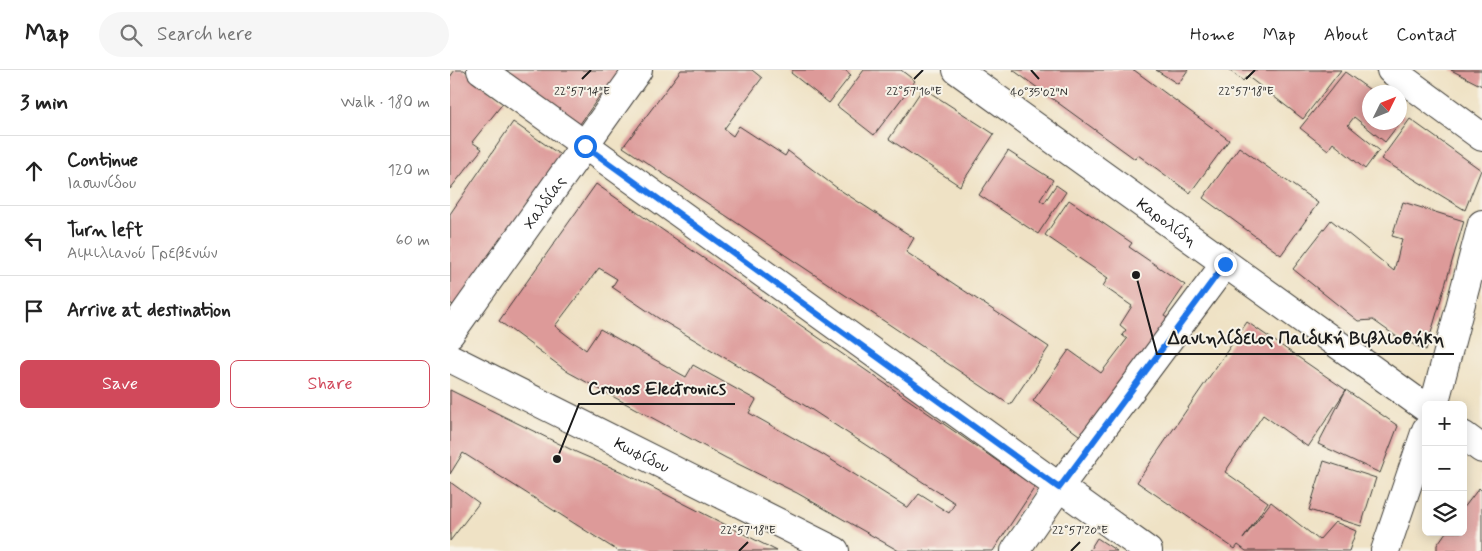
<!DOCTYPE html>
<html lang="en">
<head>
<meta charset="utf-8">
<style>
  :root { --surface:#fff; --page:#f6f6f6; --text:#222; --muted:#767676; --line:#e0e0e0; --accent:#d1495b }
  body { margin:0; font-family:Mynerve,sans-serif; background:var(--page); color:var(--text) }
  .controls { position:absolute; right:15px; bottom:15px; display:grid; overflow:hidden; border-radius:8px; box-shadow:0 2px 12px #0003 }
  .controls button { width:45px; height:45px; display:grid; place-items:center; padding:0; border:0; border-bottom:1px solid var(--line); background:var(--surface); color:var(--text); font:25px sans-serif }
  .compass { position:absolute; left:912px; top:15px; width:45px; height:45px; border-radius:50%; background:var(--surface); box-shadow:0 2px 12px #0003; rotate:47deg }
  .stop { position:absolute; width:15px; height:15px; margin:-11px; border:4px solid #1a73e8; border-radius:50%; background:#fff }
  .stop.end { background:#1a73e8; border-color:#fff; box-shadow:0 1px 5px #0008 }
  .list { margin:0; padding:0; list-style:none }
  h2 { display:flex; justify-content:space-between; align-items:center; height:65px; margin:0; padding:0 20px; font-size:21px }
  h2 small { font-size:16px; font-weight:400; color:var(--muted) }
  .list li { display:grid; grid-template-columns:32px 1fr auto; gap:15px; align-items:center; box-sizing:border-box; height:70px; padding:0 20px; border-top:1px solid var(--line) }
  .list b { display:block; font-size:19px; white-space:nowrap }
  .list p { margin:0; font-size:16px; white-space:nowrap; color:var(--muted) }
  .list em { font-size:16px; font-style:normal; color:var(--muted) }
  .actions { display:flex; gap:10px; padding:15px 20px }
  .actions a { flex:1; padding:11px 0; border:1px solid var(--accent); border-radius:8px; text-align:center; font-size:18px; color:var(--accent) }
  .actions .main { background:var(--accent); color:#fff }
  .icon { flex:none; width:28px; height:28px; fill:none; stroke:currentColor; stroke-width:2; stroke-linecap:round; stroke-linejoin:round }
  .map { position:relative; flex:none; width:1032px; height:481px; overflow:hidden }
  header { display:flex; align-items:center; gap:30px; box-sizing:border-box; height:70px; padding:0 25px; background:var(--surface); border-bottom:1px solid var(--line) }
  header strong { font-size:24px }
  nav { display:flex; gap:28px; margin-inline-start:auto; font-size:18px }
  .search { width:350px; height:45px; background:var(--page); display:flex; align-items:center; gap:12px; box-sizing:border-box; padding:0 18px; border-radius:28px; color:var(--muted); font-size:19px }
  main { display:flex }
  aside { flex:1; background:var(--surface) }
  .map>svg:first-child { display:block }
  .building { fill:#dd9a99; fill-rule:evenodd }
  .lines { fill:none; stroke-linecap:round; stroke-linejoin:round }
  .minor-casing { stroke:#3c3a35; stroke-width:30 }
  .minor { stroke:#fff; stroke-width:28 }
  .route { stroke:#1a73e8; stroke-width:6 }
  .ticks { fill:none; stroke:#1c1c1c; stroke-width:2 }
  .labels { text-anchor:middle; stroke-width:4; stroke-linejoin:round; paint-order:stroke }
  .street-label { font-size:16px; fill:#1c1c1c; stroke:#f7f3e8 }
  .ticks-label { font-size:12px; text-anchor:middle; fill:#1c1c1c; stroke:#f7f3e8; stroke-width:4; stroke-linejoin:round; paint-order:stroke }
  .leader { fill:none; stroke:#1c1c1c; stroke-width:2 }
  .callout-dot { fill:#1c1c1c; stroke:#f7f3e8; stroke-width:2 }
  .callout-label { font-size:18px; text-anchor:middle; font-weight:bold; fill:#1c1c1c; stroke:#f7f3e8; stroke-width:4; stroke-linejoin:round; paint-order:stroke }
</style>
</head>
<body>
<header>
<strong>Map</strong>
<div class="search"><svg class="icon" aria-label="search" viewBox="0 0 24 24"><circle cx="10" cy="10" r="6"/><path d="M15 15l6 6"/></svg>Search here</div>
<nav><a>Home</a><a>Map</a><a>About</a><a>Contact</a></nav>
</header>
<main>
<aside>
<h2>3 min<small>Walk · 180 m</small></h2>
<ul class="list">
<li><svg class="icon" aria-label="ahead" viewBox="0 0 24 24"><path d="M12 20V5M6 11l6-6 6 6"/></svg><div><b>Continue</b><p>Ιασωνίδου</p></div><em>120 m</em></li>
<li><svg class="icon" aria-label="left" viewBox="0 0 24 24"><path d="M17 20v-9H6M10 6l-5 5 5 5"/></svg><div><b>Turn left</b><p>Αιμιλιανού Γρεβενών</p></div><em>60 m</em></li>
<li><svg class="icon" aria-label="arrive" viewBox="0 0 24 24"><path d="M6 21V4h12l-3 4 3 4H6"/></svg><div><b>Arrive at destination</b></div></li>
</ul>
<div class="actions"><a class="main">Save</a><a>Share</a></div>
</aside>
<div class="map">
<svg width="1032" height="481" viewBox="0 0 1032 481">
  <rect width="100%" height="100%" fill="#f7f3e8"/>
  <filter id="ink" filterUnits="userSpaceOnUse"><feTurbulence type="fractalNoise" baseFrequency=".02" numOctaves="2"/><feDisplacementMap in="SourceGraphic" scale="10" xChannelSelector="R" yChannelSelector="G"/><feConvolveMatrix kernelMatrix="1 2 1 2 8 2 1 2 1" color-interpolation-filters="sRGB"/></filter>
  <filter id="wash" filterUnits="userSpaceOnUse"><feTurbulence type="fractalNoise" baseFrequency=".0096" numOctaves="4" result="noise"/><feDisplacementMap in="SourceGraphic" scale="20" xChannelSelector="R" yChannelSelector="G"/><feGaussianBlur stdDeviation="1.12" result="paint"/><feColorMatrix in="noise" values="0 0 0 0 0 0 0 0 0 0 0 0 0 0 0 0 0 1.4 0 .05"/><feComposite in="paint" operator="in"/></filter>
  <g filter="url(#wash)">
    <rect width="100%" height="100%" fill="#efe2c5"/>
    <g id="blocks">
      <g class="building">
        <path d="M 5,0 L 14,0 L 54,32 L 22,72 L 32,79 L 0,119 L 0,7 Z"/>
        <path d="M 52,0 L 182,0 L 151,24 L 130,54 Z"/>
        <path d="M 231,0 L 302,0 L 312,8 L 274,59 L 283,66 L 289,56 L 335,86 L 338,81 L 387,118 L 464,168 L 456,182 L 599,277 L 560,335 L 173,77 Z"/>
        <path d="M 343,0 L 395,0 L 401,5 L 379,33 L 341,3 Z"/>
        <path d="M 414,0 L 451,0 L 465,11 L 424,65 L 387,36 Z"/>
        <path d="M 563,0 L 684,0 L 779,70 L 740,123 L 688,85 L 685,89 Z"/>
        <path d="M 706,0 L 738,0 L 728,14 Z"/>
        <path d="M 779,0 L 891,0 L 853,49 L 797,6 L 793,11 Z"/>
        <path d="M 1001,0 L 1032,0 L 1032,16 Z"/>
        <path d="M 895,2 L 923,22 L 919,22 L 919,52 L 949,52 L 949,42 L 955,46 L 935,72 L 904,47 L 898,55 L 929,80 L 915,99 L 883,73 L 878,80 L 850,58 Z"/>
        <path d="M 473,18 L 544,64 L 510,116 L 439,69 Z"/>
        <path d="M 960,49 L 1031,100 L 1015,140 L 931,89 Z"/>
        <path d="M 63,52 L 119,91 L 14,242 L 0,233 L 0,144 Z"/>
        <path d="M 789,77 L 868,133 L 831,185 L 753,128 Z"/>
        <path d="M 558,81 L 603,110 L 590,130 L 594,133 L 606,115 L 616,122 L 588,164 L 529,125 Z"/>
        <path d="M 146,114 L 585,417 L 543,481 L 449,481 L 347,423 L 276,388 L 118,302 L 49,251 ZM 149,198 L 167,209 L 162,217 L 208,248 L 359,338 L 505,433 L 499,443 L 469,424 L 458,438 L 372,384 L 299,343 L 306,330 L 243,295 L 236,307 L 150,259 L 136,280 L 105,256 Z"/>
        <path d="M 619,130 L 682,173 L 679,177 L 735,215 L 714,246 L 722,251 L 633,368 L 583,331 L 619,280 L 651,303 L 677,269 L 672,265 L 676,260 L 670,255 L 682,236 L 653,216 L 658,208 L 595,165 Z"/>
        <path d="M 953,132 L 1014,151 L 976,280 L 947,267 L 923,250 L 908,251 L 843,199 L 881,150 L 944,201 L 952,169 L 942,166 Z"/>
        <path d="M 797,252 L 896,320 L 948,356 L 930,403 L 868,374 L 896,320 L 858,377 L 813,345 L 775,402 L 818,432 L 793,469 L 821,432 L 869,470 L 885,452 L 906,461 L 899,481 L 796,481 L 788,475 L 785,479 L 687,412 Z"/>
        <path d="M 0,320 L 126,382 L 172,402 L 327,481 L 168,481 L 13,383 L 0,404 Z"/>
        <path d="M 874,391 L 926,408 L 911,456 L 859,440 Z"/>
        <path d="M 0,412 L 29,433 L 0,471 Z"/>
        <path d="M 1029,418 L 1032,421 L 1032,481 L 987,481 L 987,475 L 996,462 L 1013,462 L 1013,439 Z"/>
        <path d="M 647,468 L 667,481 L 639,481 Z"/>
      </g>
    </g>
  </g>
  <g filter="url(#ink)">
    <use href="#blocks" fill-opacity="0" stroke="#3c3a35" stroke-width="1"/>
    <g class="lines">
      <defs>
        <g id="minor">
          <path d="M 31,0 L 698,481"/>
          <path id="s1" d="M 507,0 L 976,338"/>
          <path d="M 941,0 L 1032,67"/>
          <path id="s2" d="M 0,264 L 188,0"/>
          <path id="s3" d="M 0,288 L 385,481"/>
          <path d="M 984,335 L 1032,154"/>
          <path d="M 1013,365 L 1032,379"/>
          <path d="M 565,481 L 609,417 L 775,194"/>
          <path d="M 935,481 L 976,360"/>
        </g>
      </defs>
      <use href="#minor" class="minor-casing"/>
      <use href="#minor" class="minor"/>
    </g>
  </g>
  <g class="lines" filter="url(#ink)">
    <path class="route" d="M 135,76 L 609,418 L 775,194"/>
  </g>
  <path class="ticks" d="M 581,0 L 589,9M 132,9 L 141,0M 464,9 L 473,0M 796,9 L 805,0M 289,481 L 298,472M 621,481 L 630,472"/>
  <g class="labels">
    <g class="street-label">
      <text dy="6" stroke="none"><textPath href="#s2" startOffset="162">Χαλδίας</textPath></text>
      <text dy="6" stroke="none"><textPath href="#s1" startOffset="259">Καρολίδη</textPath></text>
      <text dy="6" stroke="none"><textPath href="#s3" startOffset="215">Κωφίδου</textPath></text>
    </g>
  </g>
  <g class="ticks-label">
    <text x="132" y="25">22°57'14"E</text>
    <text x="464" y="25">22°57'16"E</text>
    <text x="796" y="25">22°57'18"E</text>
    <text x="589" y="26">40°35'02"N</text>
    <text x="298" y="464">22°57'18"E</text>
    <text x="630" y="464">22°57'20"E</text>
  </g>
  <path class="leader" d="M686 205L707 284H1004M107 389L129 334H285"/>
  <g class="callout-dot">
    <circle cx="686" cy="205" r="5"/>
    <circle cx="107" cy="389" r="5"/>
  </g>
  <g class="callout-label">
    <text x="856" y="274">Δανιηλίδειος Παιδική Βιβλιοθήκη</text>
    <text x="207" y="324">Cronos Electronics</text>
  </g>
</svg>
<div class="controls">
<button>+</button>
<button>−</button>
<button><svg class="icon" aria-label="layers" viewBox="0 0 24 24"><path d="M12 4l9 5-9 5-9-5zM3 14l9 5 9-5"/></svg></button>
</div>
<svg class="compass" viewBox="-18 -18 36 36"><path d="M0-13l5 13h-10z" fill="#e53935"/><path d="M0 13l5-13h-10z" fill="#767676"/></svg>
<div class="stop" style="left:135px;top:76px"></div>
<div class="stop end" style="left:775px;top:194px"></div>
</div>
</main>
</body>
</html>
